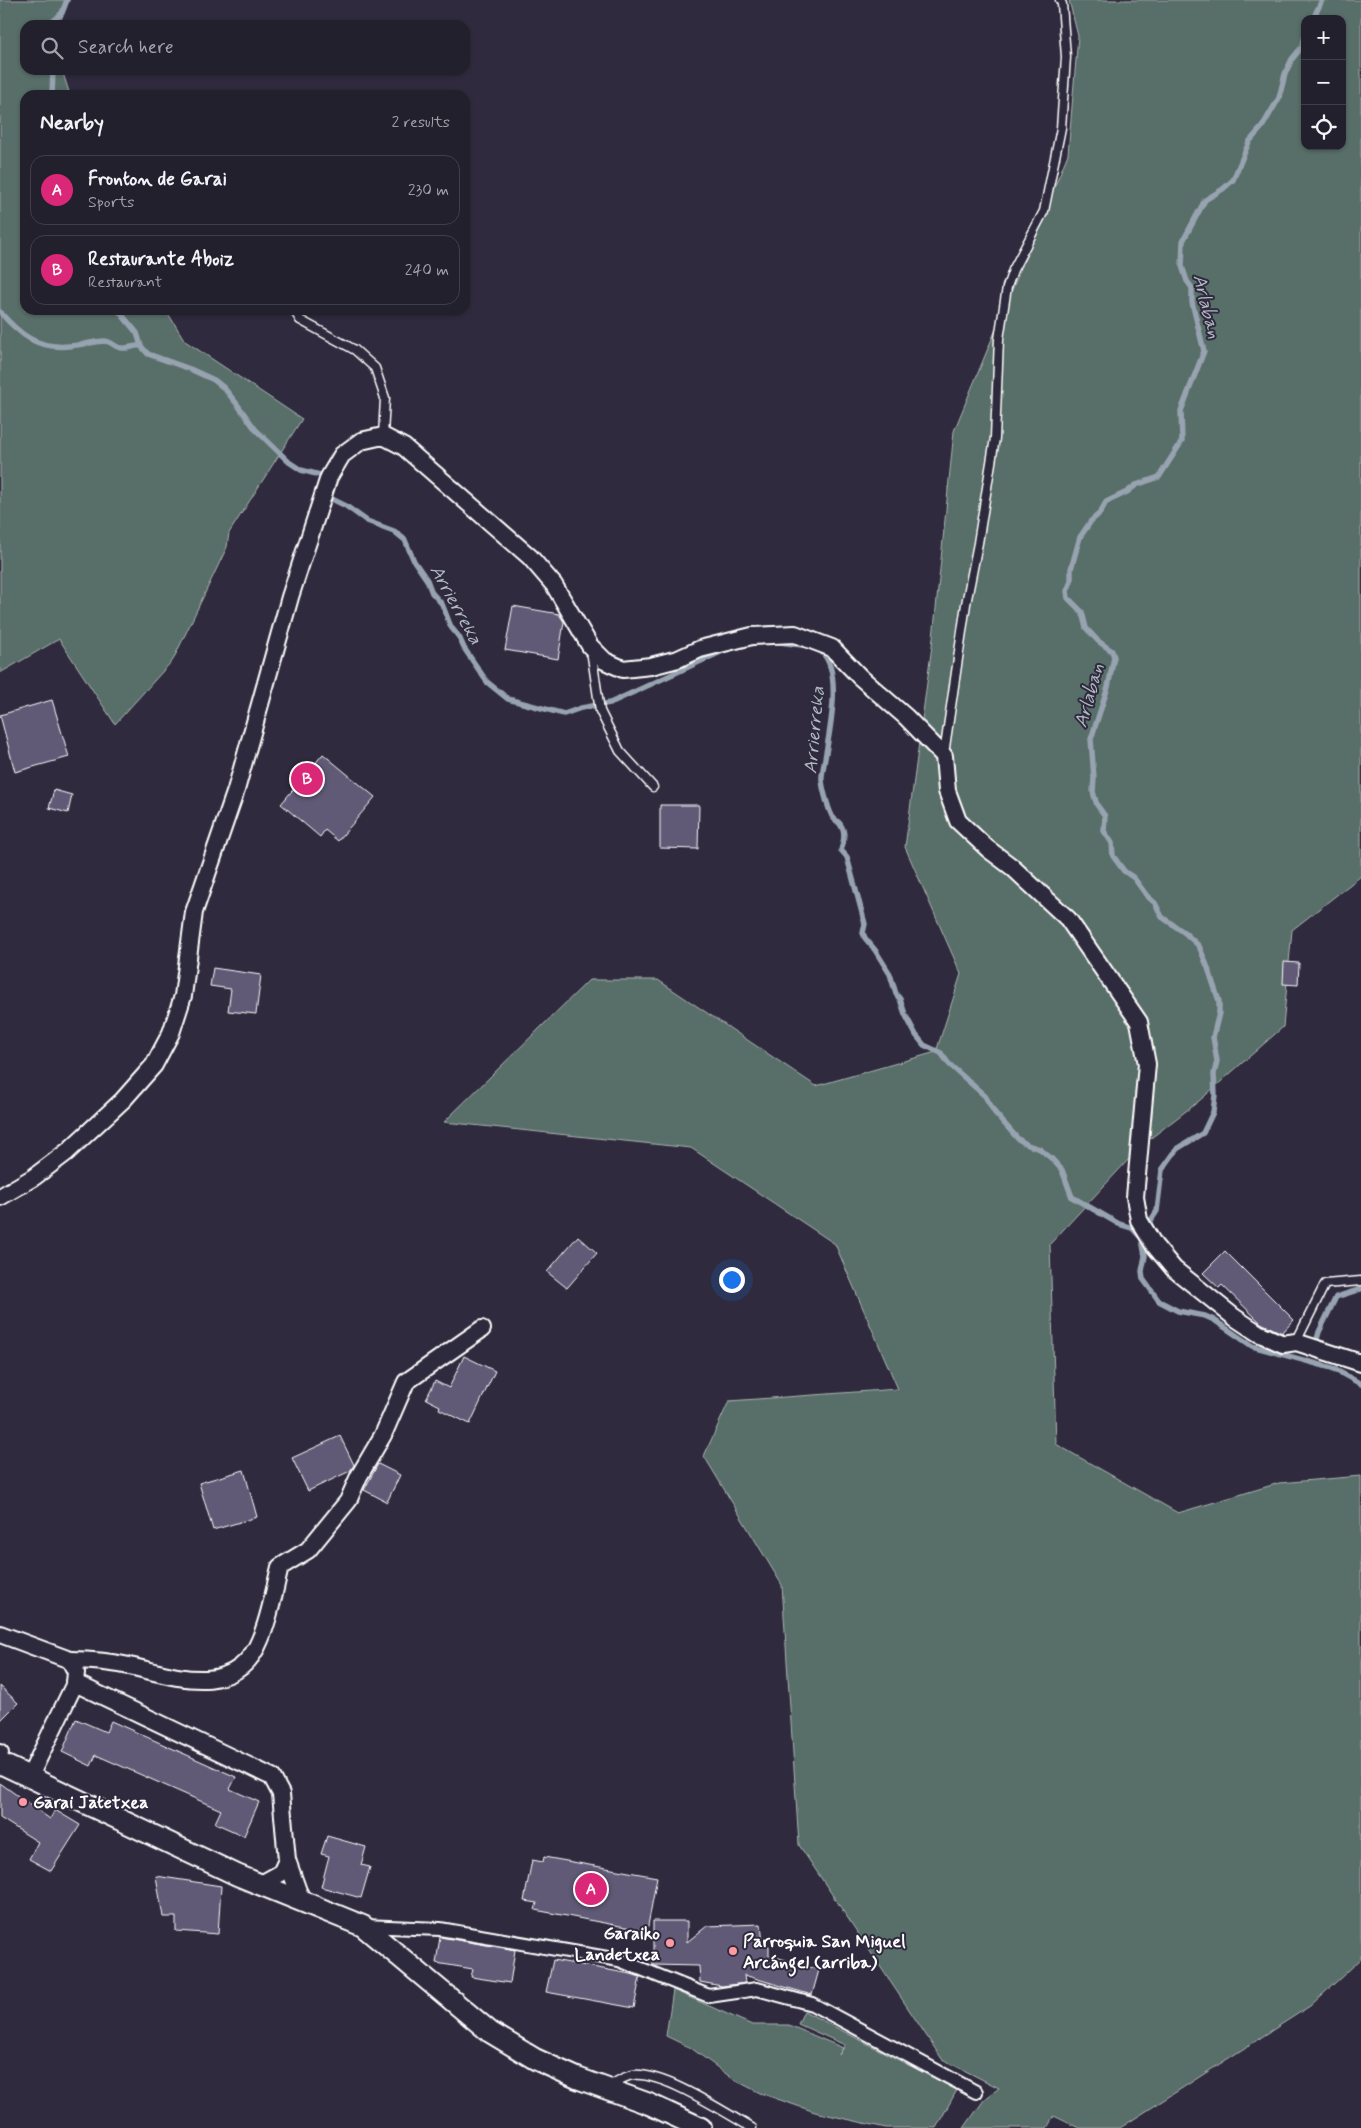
<!DOCTYPE html>
<html lang="en">
<head>
<meta charset="utf-8">
<style>
  :root { --surface:#23202e; --page:#2f2d3a; --text:#f1f3f6; --muted:#a3a3aa; --line:#403e4a; --accent:#db2777 }
  body { margin:0; font-family:Mynerve,sans-serif; background:var(--page); color:var(--text) }
  .controls { position:absolute; right:15px; top:15px; display:grid; overflow:hidden; border-radius:10px; box-shadow:0 1px 4px #0004 }
  .controls button { width:45px; height:45px; display:grid; place-items:center; padding:0; border:0; border-bottom:1px solid var(--line); background:var(--surface); color:var(--text); font:25px sans-serif }
  .you { position:absolute; left:731px; top:1279px; width:18px; height:18px; margin:-12px; border:4px solid #fff; border-radius:50%; background:#1a73e8; box-shadow:0 0 0 8px #1a73e833 }
  .badge { display:grid; place-items:center; width:32px; height:32px; border-radius:50%; background:var(--accent); color:#fff; font-size:16px; font-weight:700 }
  .pin { position:absolute; translate:-50% -50%; border:2px solid #fff; box-shadow:0 1px 5px #0006 }
  .list { margin:0; padding:0; list-style:none }
  h2 { display:flex; justify-content:space-between; align-items:center; height:65px; margin:0; padding:0 20px; font-size:21px }
  h2 small { font-size:16px; font-weight:400; color:var(--muted) }
  .list li { display:grid; grid-template-columns:32px 1fr auto; gap:15px; align-items:center; box-sizing:border-box; height:70px; margin:0 10px 10px; padding:0 10px; border:1px solid var(--line); border-radius:15px }
  .list b { display:block; font-size:19px; white-space:nowrap }
  .list p { margin:0; font-size:16px; white-space:nowrap; color:var(--muted) }
  .list em { font-size:16px; font-style:normal; color:var(--muted) }
  .icon { flex:none; width:28px; height:28px; fill:none; stroke:currentColor; stroke-width:2; stroke-linecap:round; stroke-linejoin:round }
  .map { position:relative; flex:none; width:1361px; height:2128px; overflow:hidden }
  .search { position:absolute; background:var(--surface); box-shadow:0 1px 4px #0004; left:20px; top:20px; width:450px; height:55px; display:flex; align-items:center; gap:12px; box-sizing:border-box; padding:0 18px; border-radius:15px; color:var(--muted); font-size:19px }
  .panel { position:absolute; background:var(--surface); box-shadow:0 1px 4px #0004; left:20px; top:90px; width:450px; height:225px; border-radius:15px }
  .map>svg:first-child { display:block }
  .green { fill:#596e68; stroke:#acb6b4; fill-rule:evenodd }
  .lines { fill:none; stroke-linecap:round; stroke-linejoin:round }
  .stream { stroke:#97a3b0; stroke-width:5.5 }
  .building { fill:#605a77; stroke:#fff }
  .service-casing { stroke:#fff; stroke-width:11 }
  .pedestrian-casing { stroke:#fff; stroke-width:16 }
  .minor-casing { stroke:#fff; stroke-width:20 }
  .tertiary-casing { stroke:#fff; stroke-width:24 }
  .service { stroke:#2f2a3d; stroke-width:8 }
  .pedestrian { stroke:#2f2a3d; stroke-width:12 }
  .minor { stroke:#2f2a3d; stroke-width:16 }
  .tertiary { stroke:#2f2a3d; stroke-width:20 }
  .poi-dot { fill:#ff9aa2; stroke:#2f2a3d; stroke-width:2 }
  .labels { text-anchor:middle; stroke-width:4; stroke-linejoin:round; paint-order:stroke }
  .poi-label { font-size:18px; font-weight:bold; fill:#fff; stroke:#2f2a3d; text-anchor:start }
  .water-label { font-size:19px; font-style:italic; fill:#b1bac4; stroke:#2f2a3d }
</style>
</head>
<body>
<div class="map">
<svg width="1361" height="2128" viewBox="0 0 1361 2128">
  <rect width="100%" height="100%" fill="#2f2a3d"/>
  <filter id="ink" filterUnits="userSpaceOnUse"><feTurbulence type="fractalNoise" baseFrequency=".02" numOctaves="2"/><feDisplacementMap in="SourceGraphic" scale="10" xChannelSelector="R" yChannelSelector="G"/><feConvolveMatrix kernelMatrix="1 2 1 2 8 2 1 2 1" color-interpolation-filters="sRGB"/></filter>
  <g filter="url(#ink)">
    <g class="green">
      <path d="M 0,0 L 69,0 L 59,25 L 25,25 L 25,70 L 62,70 L 70,95 L 25,95 L 25,310 L 166,310 L 185,341 L 302,419 L 229,533 L 227,547 L 173,660 L 115,724 L 59,639 L 0,673 Z"/>
      <path d="M 1069,0 L 1361,0 L 1361,876 L 1292,930 L 1283,1027 L 1199,1101 L 1142,1145 L 1050,1244 L 1056,1444 L 1178,1513 L 1279,1483 L 1361,1476 L 1361,1959 L 1310,2006 L 1120,2128 L 1079,2128 L 1054,2116 L 1047,2128 L 964,2128 L 984,2100 L 999,2088 L 942,2059 L 799,1845 L 782,1585 L 704,1456 L 729,1401 L 898,1389 L 835,1244 L 691,1148 L 444,1122 L 589,980 L 658,980 L 816,1086 L 936,1052 L 961,974 L 905,847 L 933,638 L 954,431 L 1068,154 L 1078,36 ZM 1305,19 L 1342,19 L 1342,146 L 1305,146 Z"/>
      <path d="M 673,1990 L 752,2025 L 789,2025 L 843,2048 L 839,2055 L 845,2045 L 798,2024 L 804,2011 L 957,2090 L 936,2128 L 886,2128 L 815,2112 L 760,2093 L 733,2079 L 691,2048 L 666,2036 Z"/>
    </g>
    <g class="lines">
      <g class="stream">
        <path d="M 1313,19 L 1322,0"/>
        <path d="M 49,25 L 62,13 L 67,0"/>
        <path d="M 52,95 L 53,70"/>
        <path d="M 118,310 L 137,333 L 141,346 L 148,354 L 190,369 L 214,380 L 224,388 L 237,404 L 256,430 L 289,462 L 301,470 L 320,475 L 324,483"/>
        <path d="M 0,312 C 20,335 37,349 69,346 C 81,345 93,342 104,341 C 112,341 115,348 122,348 C 129,349 134,345 141,346"/>
        <path d="M 327,492 L 330,498 L 346,506 L 367,521 L 394,531 L 405,540 L 414,561 L 427,580 L 432,593 L 442,604 L 451,627 L 459,637 L 464,648 L 487,682 L 508,699 L 564,714 L 581,708 L 610,703 L 725,650"/>
        <path d="M 780,642 L 808,646"/>
        <path d="M 817,648 C 848,666 826,746 822,776 C 821,784 828,808 832,816 C 834,820 838,821 840,824 C 846,832 844,841 841,850 L 847,857 L 865,924 L 863,933 L 865,938 L 875,950 L 890,974 L 896,994 L 900,999 L 905,1014 L 916,1035 L 924,1045 L 941,1053 L 949,1064 L 985,1096 L 995,1113 L 1018,1139 L 1028,1145 L 1040,1149 L 1052,1159 L 1062,1170 L 1072,1197 L 1119,1224 L 1132,1228 L 1142,1239 L 1145,1256 L 1142,1271 L 1143,1279 L 1159,1301 L 1178,1311 L 1205,1316 L 1214,1320 L 1252,1346 L 1332,1368 L 1361,1384"/>
        <path d="M 1148,1225 L 1157,1211 L 1162,1170 L 1177,1149 L 1203,1133 L 1213,1112 L 1215,1095 L 1214,1074 L 1217,1061 L 1213,1037 L 1219,1013 L 1219,1001 L 1208,968 L 1199,946 L 1185,933 L 1162,917 L 1155,903 L 1147,896 L 1134,878 L 1124,871 L 1113,856 L 1112,843 L 1104,831 L 1105,816 L 1097,805 L 1093,792 L 1094,778 L 1091,739 L 1108,687 L 1114,657 L 1112,651 L 1098,641 L 1086,628 L 1082,612 L 1068,598 L 1067,591 L 1071,581 L 1071,569 L 1080,537 L 1091,521 L 1100,513 L 1106,502 L 1127,492 L 1136,485 L 1159,477 L 1182,441 L 1181,411 L 1204,351 L 1192,302 L 1192,288 L 1187,281 L 1182,266 L 1183,241 L 1205,200 L 1223,189 L 1233,180 L 1249,142 L 1262,127 L 1279,98 L 1285,74 L 1292,59 L 1302,47 L 1305,37"/>
        <path d="M 1317,1339 L 1319,1332 L 1336,1297 L 1361,1289"/>
      </g>
    </g>
    <g class="building">
      <path d="M 513,606 L 559,614 L 564,622 L 558,659 L 505,650 Z"/>
      <path d="M 52,700 L 69,757 L 15,772 L 0,715 Z"/>
      <path d="M 323,754 L 375,797 L 338,841 L 325,830 L 320,837 L 281,804 Z"/>
      <path d="M 54,790 L 72,795 L 68,813 L 49,808 Z"/>
      <path d="M 660,805 L 699,805 L 698,849 L 660,848 Z"/>
      <path d="M 1284,962 L 1299,963 L 1298,985 L 1283,984 Z"/>
      <path d="M 213,968 L 261,975 L 256,1014 L 228,1011 L 231,989 L 210,986 Z"/>
      <path d="M 578,1236 L 597,1253 L 567,1288 L 547,1272 Z"/>
      <path d="M 1225,1251 L 1294,1320 L 1282,1333 L 1261,1323 L 1222,1285 L 1219,1288 L 1203,1273 Z"/>
      <path d="M 464,1356 L 495,1371 L 470,1424 L 439,1409 L 440,1406 L 426,1399 L 435,1381 L 449,1388 Z"/>
      <path d="M 340,1436 L 354,1465 L 350,1471 L 308,1491 L 292,1458 Z"/>
      <path d="M 378,1464 L 400,1475 L 387,1502 L 364,1490 Z"/>
      <path d="M 244,1470 L 257,1517 L 213,1530 L 199,1483 Z"/>
      <path d="M 0,1686 L 18,1703 L 0,1721 Z"/>
      <path d="M 76,1719 L 106,1732 L 111,1721 L 236,1777 L 230,1789 L 259,1802 L 244,1836 L 215,1823 L 221,1810 L 96,1755 L 91,1766 L 62,1752 Z"/>
      <path d="M 0,1783 L 50,1819 L 55,1810 L 80,1825 L 51,1871 L 29,1859 L 38,1842 L 0,1818 Z"/>
      <path d="M 327,1836 L 366,1847 L 361,1865 L 370,1867 L 361,1898 L 321,1887 L 329,1856 L 321,1854 Z"/>
      <path d="M 544,1857 L 657,1877 L 647,1931 L 535,1910 L 537,1903 L 524,1901 L 532,1860 L 543,1862 Z"/>
      <path d="M 156,1876 L 221,1886 L 218,1934 L 176,1931 L 176,1917 L 163,1917 Z"/>
      <path d="M 653,1921 L 687,1921 L 687,1942 L 707,1926 L 761,1924 L 763,1944 L 769,1946 L 769,1955 L 819,1970 L 812,1995 L 744,1975 L 745,1983 L 722,1986 L 700,1982 L 699,1966 L 653,1965 Z"/>
      <path d="M 440,1937 L 515,1950 L 510,1983 L 471,1977 L 473,1969 L 436,1963 Z"/>
      <path d="M 553,1960 L 631,1974 L 640,1977 L 634,2008 L 546,1992 Z"/>
    </g>
    <g class="lines">
      <defs>
        <g id="service">
          <path d="M 294,310 L 300,320 L 355,350 L 375,368 L 385,398 L 383,436"/>
          <path d="M 591,650 L 600,711 L 620,751 L 653,787"/>
          <path d="M 944,754 L 966,604 L 978,543 L 995,438 L 999,339 L 1007,287 L 1013,270 L 1044,211 L 1061,128 L 1066,57 L 1062,4 L 1060,0"/>
          <path d="M 1296,1342 L 1325,1284 L 1361,1281"/>
          <path d="M 609,2086 C 616,2082 625,2076 633,2075 C 664,2072 724,2112 752,2128"/>
        </g>
        <g id="pedestrian">
          <path d="M 0,1751 L 2,1753"/>
          <path d="M 363,1926 L 440,1929 L 619,1960 L 709,1996 L 757,1989 L 812,2004 L 976,2092"/>
        </g>
        <g id="minor">
          <path d="M 0,1197 L 34,1177 L 67,1152 L 123,1100 L 154,1065 L 171,1033 L 183,996 L 194,912 L 236,790 L 290,597 L 329,477 L 342,455 L 361,441 L 383,436 L 404,447 L 530,557 L 554,585 L 590,646 L 605,661 L 623,669 L 651,666 L 678,659 L 700,649 L 752,636 L 795,634 L 832,648 L 860,677 L 906,717 L 944,756 L 947,791 L 958,821 L 988,849 L 1012,867 L 1068,919 L 1139,1022 L 1147,1064 L 1135,1197 L 1139,1220 L 1154,1245 L 1174,1269 L 1234,1317 L 1258,1333 L 1283,1344 L 1296,1342 L 1361,1363"/>
          <path d="M 0,1634 L 70,1660 L 76,1672 L 75,1683 L 30,1776"/>
          <path d="M 70,1660 C 92,1660 112,1662 134,1667 C 179,1678 237,1697 260,1640 C 270,1617 274,1591 280,1567 L 308,1550 L 348,1501 L 359,1476 L 383,1435 L 406,1382 L 482,1329"/>
          <path d="M 75,1683 L 272,1777 L 281,1794 L 287,1860 L 298,1891 L 303,1901"/>
          <path d="M 261,1884 L 281,1873 L 287,1860"/>
        </g>
        <path id="tertiary" d="M 0,1763 L 237,1875 L 363,1926 L 490,2032 L 535,2059 L 577,2078 L 649,2104 L 701,2128"/>
      </defs>
      <use href="#service" class="service-casing"/>
      <use href="#pedestrian" class="pedestrian-casing"/>
      <use href="#minor" class="minor-casing"/>
      <use href="#tertiary" class="tertiary-casing"/>
      <use href="#service" class="service"/>
      <use href="#pedestrian" class="pedestrian"/>
      <use href="#minor" class="minor"/>
      <use href="#tertiary" class="tertiary"/>
    </g>
  </g>
  <g class="poi-dot">
    <circle cx="23" cy="1802" r="5"/>
    <circle cx="670" cy="1943" r="5"/>
    <circle cx="733" cy="1951" r="5"/>
  </g>
  <g class="labels">
    <g class="poi-label">
      <text x="33" y="1808">Garai Jatetxea</text>
      <text x="660" y="1939" text-anchor="end">Garaiko<tspan x="660" dy="21">Landetxea</tspan></text>
      <text x="743" y="1947">Parroquia San Miguel<tspan x="743" dy="21">Arcángel (arriba)</tspan></text>
    </g>
    <g class="water-label">
      <text transform="translate(1208 306) rotate(76)" y="7">Arlaban</text>
      <text transform="translate(457 604) rotate(61)" y="7">Arrierreka</text>
      <text transform="translate(1088 695) rotate(-74)" y="7">Arlaban</text>
      <text transform="translate(813 730) rotate(-85)" y="7">Arrierreka</text>
    </g>
  </g>
</svg>
<div class="controls">
<button>+</button>
<button>−</button>
<button><svg class="icon" aria-label="locate" viewBox="0 0 24 24"><circle cx="12" cy="12" r="6"/><path d="M12 2v4M12 18v4M2 12h4M18 12h4"/></svg></button>
</div>
<div class="you"></div>
<div class="pin badge" style="left:591px;top:1889px">A</div>
<div class="pin badge" style="left:307px;top:779px">B</div>
<div class="search"><svg class="icon" aria-label="search" viewBox="0 0 24 24"><circle cx="10" cy="10" r="6"/><path d="M15 15l6 6"/></svg>Search here</div>
<section class="panel">
<h2>Nearby<small>2 results</small></h2>
<ul class="list">
<li><span class="badge">A</span><div><b>Fronton de Garai</b><p>Sports</p></div><em>230 m</em></li>
<li><span class="badge">B</span><div><b>Restaurante Aboiz</b><p>Restaurant</p></div><em>240 m</em></li>
</ul>
</section>
</div>
</body>
</html>
